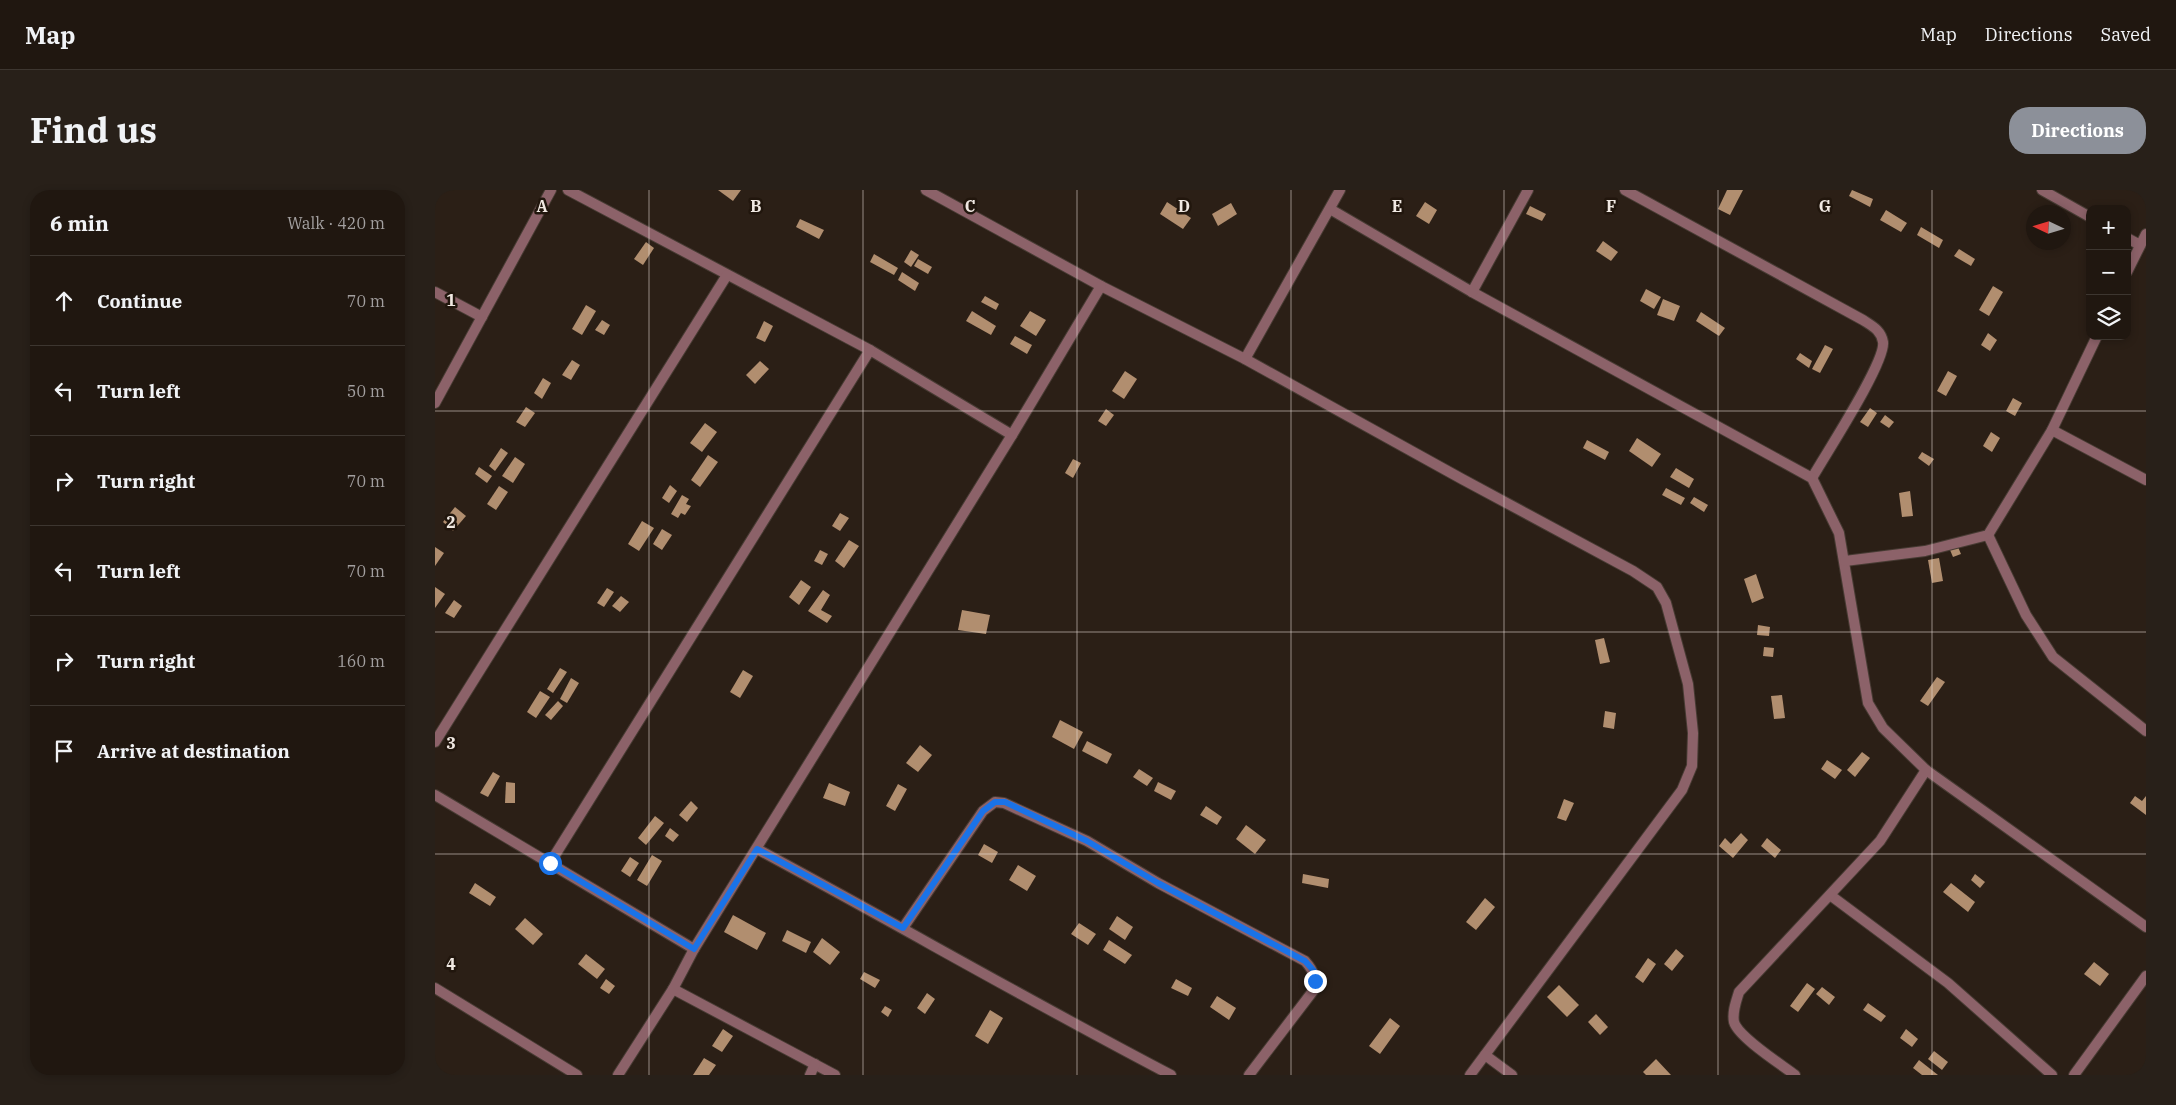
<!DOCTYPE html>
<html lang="en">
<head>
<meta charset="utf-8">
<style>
  :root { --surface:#201710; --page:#282019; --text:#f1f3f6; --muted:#a29f9f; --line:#3d3630; --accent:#8c9099 }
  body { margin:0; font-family:"IBM Plex Serif",serif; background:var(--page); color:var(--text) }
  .controls { position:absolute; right:15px; top:15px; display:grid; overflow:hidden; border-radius:10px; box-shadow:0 2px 8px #0003 }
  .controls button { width:45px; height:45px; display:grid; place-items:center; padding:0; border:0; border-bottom:1px solid var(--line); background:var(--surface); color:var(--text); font:25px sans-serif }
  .compass { position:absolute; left:1591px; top:15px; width:45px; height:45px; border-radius:50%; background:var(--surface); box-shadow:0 2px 8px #0003; rotate:274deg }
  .stop { position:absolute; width:15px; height:15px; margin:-11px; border:4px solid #1a73e8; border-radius:50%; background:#fff }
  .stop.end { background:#1a73e8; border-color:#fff; box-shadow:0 1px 5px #0008 }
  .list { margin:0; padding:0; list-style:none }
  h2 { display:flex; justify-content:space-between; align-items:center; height:65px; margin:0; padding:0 20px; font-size:21px }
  h2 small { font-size:16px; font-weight:400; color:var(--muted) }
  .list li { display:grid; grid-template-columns:32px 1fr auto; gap:15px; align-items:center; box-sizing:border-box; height:90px; padding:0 20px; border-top:1px solid var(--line) }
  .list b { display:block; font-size:19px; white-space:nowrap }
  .list em { font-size:16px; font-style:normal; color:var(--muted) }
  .icon { flex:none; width:28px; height:28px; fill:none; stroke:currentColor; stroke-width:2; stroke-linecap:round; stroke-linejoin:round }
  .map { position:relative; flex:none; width:1711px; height:885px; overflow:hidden; border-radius:20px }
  header { display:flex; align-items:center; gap:30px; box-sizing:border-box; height:70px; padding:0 25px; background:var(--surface); border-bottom:1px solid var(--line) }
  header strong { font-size:24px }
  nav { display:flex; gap:28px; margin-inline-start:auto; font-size:18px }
  .intro { display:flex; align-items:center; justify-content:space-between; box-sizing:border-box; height:120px; padding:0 30px }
  h1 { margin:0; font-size:35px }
  .button { padding:12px 22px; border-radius:20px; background:var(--accent); color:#fff; font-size:18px; font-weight:700 }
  main { display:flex; gap:30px; padding:0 30px }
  aside { flex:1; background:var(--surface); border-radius:20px; box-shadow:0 2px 8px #0003 }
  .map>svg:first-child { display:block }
  .building { fill:#b18e6f }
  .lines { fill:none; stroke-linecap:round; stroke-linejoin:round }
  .minor-casing { stroke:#473b33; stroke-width:12 }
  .tertiary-casing { stroke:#473b33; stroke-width:12 }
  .minor { stroke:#8c6269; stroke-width:10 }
  .tertiary { stroke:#8c6269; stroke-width:10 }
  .route { stroke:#1a73e8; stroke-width:6 }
  .grid { fill:none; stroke:#f0e8e2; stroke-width:1; stroke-opacity:0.55 }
  .grid-label { font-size:16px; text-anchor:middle; font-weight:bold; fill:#f0e8e2; stroke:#21160d; stroke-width:5; stroke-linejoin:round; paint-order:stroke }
</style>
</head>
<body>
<header>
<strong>Map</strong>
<nav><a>Map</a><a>Directions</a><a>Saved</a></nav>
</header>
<div class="intro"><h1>Find us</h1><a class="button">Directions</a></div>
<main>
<aside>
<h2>6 min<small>Walk · 420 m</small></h2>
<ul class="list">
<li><svg class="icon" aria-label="ahead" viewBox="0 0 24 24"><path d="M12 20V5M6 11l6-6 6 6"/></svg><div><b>Continue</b></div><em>70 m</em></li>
<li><svg class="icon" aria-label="left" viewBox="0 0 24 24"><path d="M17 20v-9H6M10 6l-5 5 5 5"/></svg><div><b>Turn left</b></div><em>50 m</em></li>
<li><svg class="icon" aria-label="right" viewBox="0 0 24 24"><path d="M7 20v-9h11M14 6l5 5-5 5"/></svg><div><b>Turn right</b></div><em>70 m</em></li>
<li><svg class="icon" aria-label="left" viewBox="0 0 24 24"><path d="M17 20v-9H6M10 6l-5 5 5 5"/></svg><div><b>Turn left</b></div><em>70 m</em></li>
<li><svg class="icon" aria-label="right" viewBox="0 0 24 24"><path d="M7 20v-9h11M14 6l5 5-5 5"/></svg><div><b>Turn right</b></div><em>160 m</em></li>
<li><svg class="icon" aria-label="arrive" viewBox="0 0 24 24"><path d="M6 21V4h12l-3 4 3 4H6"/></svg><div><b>Arrive at destination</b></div></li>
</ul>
</aside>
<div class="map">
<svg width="1711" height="885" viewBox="0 0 1711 885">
  <rect width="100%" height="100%" fill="#2b1f16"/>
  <g class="building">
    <path d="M 283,0 L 306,0 L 298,11 Z"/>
    <path d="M 1292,0 L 1308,0 L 1295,25 L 1283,19 Z"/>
    <path d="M 1417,0 L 1438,9 L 1435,17 L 1414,6 Z"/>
    <path d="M 732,12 L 756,28 L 748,39 L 725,24 Z"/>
    <path d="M 990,12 L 1002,20 L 994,34 L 981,26 Z"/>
    <path d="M 796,13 L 802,24 L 783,36 L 777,24 Z"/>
    <path d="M 1095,16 L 1111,24 L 1107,31 L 1091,24 Z"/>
    <path d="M 1451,20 L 1472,33 L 1466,42 L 1445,30 Z"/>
    <path d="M 365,29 L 389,40 L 384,49 L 361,37 Z"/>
    <path d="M 1486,37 L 1508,50 L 1504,58 L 1482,45 Z"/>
    <path d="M 1168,51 L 1183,62 L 1176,71 L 1161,61 Z"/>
    <path d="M 211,52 L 219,58 L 208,75 L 199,69 Z"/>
    <path d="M 1524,59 L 1540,69 L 1536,76 L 1519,66 Z"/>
    <path d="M 476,60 L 484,65 L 476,77 L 469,72 Z"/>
    <path d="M 439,64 L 463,78 L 459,85 L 435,72 Z"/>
    <path d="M 483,69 L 497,77 L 493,84 L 479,76 Z"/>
    <path d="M 467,82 L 484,93 L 480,101 L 463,90 Z"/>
    <path d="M 1558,96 L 1568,102 L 1554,126 L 1544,120 Z"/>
    <path d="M 1211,99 L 1226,107 L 1219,119 L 1205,111 Z"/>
    <path d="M 550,106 L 564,114 L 561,120 L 546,112 Z"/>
    <path d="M 1228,109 L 1245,116 L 1239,131 L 1222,125 Z"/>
    <path d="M 151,115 L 161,121 L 147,145 L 137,139 Z"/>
    <path d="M 537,121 L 561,136 L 556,145 L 531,131 Z"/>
    <path d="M 595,121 L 611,130 L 601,146 L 585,136 Z"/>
    <path d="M 1266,122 L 1290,138 L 1284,146 L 1261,131 Z"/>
    <path d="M 167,130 L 175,135 L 169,145 L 160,140 Z"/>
    <path d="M 329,131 L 338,136 L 330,152 L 321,148 Z"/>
    <path d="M 1553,143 L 1562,150 L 1555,161 L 1546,155 Z"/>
    <path d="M 580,146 L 597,155 L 592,164 L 575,154 Z"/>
    <path d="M 1390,155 L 1398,159 L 1385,183 L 1377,179 Z"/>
    <path d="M 1365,163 L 1377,171 L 1374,178 L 1361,169 Z"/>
    <path d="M 137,170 L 145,175 L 136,190 L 127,185 Z"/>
    <path d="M 325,171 L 334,179 L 320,194 L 311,185 Z"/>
    <path d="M 690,181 L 702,189 L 689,209 L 677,201 Z"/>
    <path d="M 1513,181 L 1522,186 L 1511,206 L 1502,201 Z"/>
    <path d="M 108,188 L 116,193 L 107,209 L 99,203 Z"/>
    <path d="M 1578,208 L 1587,213 L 1580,226 L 1571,221 Z"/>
    <path d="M 91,217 L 100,223 L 90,237 L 81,232 Z"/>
    <path d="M 1435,218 L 1442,223 L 1433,237 L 1425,232 Z"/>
    <path d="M 671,219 L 679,225 L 671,236 L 663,231 Z"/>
    <path d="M 1450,225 L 1459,232 L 1454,238 L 1445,232 Z"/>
    <path d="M 270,233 L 282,242 L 267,262 L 255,253 Z"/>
    <path d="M 1556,242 L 1565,248 L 1557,262 L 1548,256 Z"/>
    <path d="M 1202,248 L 1226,264 L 1217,277 L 1194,261 Z"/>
    <path d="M 1152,250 L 1174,262 L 1170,270 L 1148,258 Z"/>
    <path d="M 66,258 L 73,263 L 60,281 L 54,276 Z"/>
    <path d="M 1487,262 L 1499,269 L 1494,276 L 1483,268 Z"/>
    <path d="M 273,265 L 283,272 L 265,297 L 256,290 Z"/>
    <path d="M 80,267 L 90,274 L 78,293 L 67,286 Z"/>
    <path d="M 638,269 L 646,273 L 638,288 L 630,283 Z"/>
    <path d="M 44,277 L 57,286 L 52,293 L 40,284 Z"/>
    <path d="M 1241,278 L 1259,289 L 1254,298 L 1235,287 Z"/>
    <path d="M 235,295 L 242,301 L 234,313 L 227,308 Z"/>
    <path d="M 64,296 L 73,302 L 61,320 L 52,314 Z"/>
    <path d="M 1231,298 L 1250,308 L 1246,315 L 1227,305 Z"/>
    <path d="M 1475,301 L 1478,326 L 1467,327 L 1464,303 Z"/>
    <path d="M 247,305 L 254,309 L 251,314 L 256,316 L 250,325 L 246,323 L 243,328 L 236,324 Z"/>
    <path d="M 1259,307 L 1273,315 L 1269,322 L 1255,313 Z"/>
    <path d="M 20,317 L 31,326 L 18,341 L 8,332 Z"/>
    <path d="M 405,323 L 414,328 L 405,341 L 397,336 Z"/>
    <path d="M 207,331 L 219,338 L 204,361 L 193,354 Z"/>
    <path d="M 227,339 L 237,345 L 227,360 L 218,354 Z"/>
    <path d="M 414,350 L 424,356 L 409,378 L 400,371 Z"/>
    <path d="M 0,357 L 9,363 L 0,376 Z"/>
    <path d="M 1523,357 L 1526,364 L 1518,367 L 1515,360 Z"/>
    <path d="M 385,360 L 393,364 L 387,375 L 379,371 Z"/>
    <path d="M 1504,368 L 1508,391 L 1497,393 L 1493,370 Z"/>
    <path d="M 1321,384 L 1329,408 L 1317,413 L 1309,389 Z"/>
    <path d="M 366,390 L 376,397 L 364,415 L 354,407 Z"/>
    <path d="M 0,397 L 10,404 L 0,418 Z"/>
    <path d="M 172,398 L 179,402 L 169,417 L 162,413 Z"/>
    <path d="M 388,400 L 395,405 L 386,420 L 397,426 L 392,433 L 373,421 Z"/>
    <path d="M 186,406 L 194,412 L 185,422 L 177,416 Z"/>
    <path d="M 19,410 L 27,416 L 19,428 L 10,423 Z"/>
    <path d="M 527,420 L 555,425 L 551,444 L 523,440 Z"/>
    <path d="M 1323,435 L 1335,437 L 1334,446 L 1322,445 Z"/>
    <path d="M 1169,448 L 1175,472 L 1165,474 L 1160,450 Z"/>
    <path d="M 1329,457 L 1339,458 L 1338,467 L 1328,466 Z"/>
    <path d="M 125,478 L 132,482 L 118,503 L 112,499 Z"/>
    <path d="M 308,480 L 318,486 L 305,508 L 295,502 Z"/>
    <path d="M 1502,487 L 1510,492 L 1493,516 L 1485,511 Z"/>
    <path d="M 136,488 L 144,493 L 132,513 L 125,509 Z"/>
    <path d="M 105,501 L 115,507 L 101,528 L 92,522 Z"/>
    <path d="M 1347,505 L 1350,528 L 1339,529 L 1336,506 Z"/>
    <path d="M 123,511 L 128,516 L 116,530 L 110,525 Z"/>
    <path d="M 1170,521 L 1181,523 L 1179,539 L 1168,537 Z"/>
    <path d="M 625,530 L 648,542 L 639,559 L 617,547 Z"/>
    <path d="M 652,551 L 677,564 L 672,574 L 647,561 Z"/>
    <path d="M 485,555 L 497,565 L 483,582 L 471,573 Z"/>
    <path d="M 1427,562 L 1435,568 L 1420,587 L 1412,580 Z"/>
    <path d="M 1392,570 L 1407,580 L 1400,589 L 1386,579 Z"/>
    <path d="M 704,579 L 718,588 L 712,596 L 698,587 Z"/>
    <path d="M 58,582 L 65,586 L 53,607 L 45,603 Z"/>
    <path d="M 71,592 L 80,593 L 80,613 L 70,613 Z"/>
    <path d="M 723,592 L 741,601 L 736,610 L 719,601 Z"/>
    <path d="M 394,593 L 415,602 L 410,616 L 388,608 Z"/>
    <path d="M 463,594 L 472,599 L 460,621 L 451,616 Z"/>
    <path d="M 1700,606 L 1707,611 L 1711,606 L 1711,625 L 1695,613 Z"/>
    <path d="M 1129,609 L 1139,613 L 1131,631 L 1122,628 Z"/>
    <path d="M 256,611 L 263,618 L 252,632 L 244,625 Z"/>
    <path d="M 771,616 L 787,627 L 782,635 L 765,625 Z"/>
    <path d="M 220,626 L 229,633 L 211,655 L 203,648 Z"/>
    <path d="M 811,635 L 831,650 L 820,664 L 801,649 Z"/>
    <path d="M 235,638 L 244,645 L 238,652 L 230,646 Z"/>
    <path d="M 1306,643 L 1313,650 L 1298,668 L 1284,656 L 1290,648 L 1296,654 Z"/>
    <path d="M 1332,648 L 1346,660 L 1340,668 L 1326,656 Z"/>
    <path d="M 549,654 L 563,662 L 557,673 L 543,665 Z"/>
    <path d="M 217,665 L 227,671 L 212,696 L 202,690 Z"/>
    <path d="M 195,667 L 204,673 L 195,687 L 186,681 Z"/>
    <path d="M 583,675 L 601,686 L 592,701 L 574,690 Z"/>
    <path d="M 868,684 L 894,689 L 893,698 L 867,693 Z"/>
    <path d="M 1540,684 L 1550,692 L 1545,698 L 1536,690 Z"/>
    <path d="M 40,693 L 61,707 L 55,716 L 34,703 Z"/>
    <path d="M 1516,693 L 1540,712 L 1533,722 L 1508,702 Z"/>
    <path d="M 1050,708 L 1060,717 L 1041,740 L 1031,732 Z"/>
    <path d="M 298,725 L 331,743 L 322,760 L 289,742 Z"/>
    <path d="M 682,726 L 698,737 L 690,750 L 674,739 Z"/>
    <path d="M 90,728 L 108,744 L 98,755 L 80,739 Z"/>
    <path d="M 644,733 L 661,744 L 653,755 L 636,744 Z"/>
    <path d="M 352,740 L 376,752 L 371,763 L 347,751 Z"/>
    <path d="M 387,748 L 405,762 L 395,775 L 378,762 Z"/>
    <path d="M 674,750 L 697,765 L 690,774 L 668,760 Z"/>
    <path d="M 1241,759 L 1249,766 L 1237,781 L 1229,774 Z"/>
    <path d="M 151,764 L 170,779 L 162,789 L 143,774 Z"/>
    <path d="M 1213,768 L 1221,774 L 1208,793 L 1200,787 Z"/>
    <path d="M 1659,772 L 1674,784 L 1665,796 L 1649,784 Z"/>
    <path d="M 429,782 L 445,790 L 440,798 L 425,789 Z"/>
    <path d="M 171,789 L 180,796 L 174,804 L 165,798 Z"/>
    <path d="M 741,789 L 757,798 L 753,806 L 736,798 Z"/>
    <path d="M 1372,793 L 1380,799 L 1363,822 L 1355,816 Z"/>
    <path d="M 1124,795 L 1144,815 L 1132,827 L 1112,807 Z"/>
    <path d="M 1387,797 L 1400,807 L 1394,815 L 1381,804 Z"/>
    <path d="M 492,803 L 500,809 L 490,824 L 482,818 Z"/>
    <path d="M 782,806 L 801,818 L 794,830 L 775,817 Z"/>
    <path d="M 1433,813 L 1451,826 L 1446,832 L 1428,820 Z"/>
    <path d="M 450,816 L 457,820 L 453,827 L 446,822 Z"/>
    <path d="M 555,820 L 568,828 L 553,854 L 540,846 Z"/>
    <path d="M 1161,824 L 1173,837 L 1165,845 L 1153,832 Z"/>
    <path d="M 955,828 L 965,836 L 945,864 L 934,856 Z"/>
    <path d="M 288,839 L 298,846 L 287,862 L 277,856 Z"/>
    <path d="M 1471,839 L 1483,849 L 1477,857 L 1465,848 Z"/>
    <path d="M 1499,861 L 1513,872 L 1507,880 L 1493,869 Z"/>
    <path d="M 269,868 L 281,875 L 274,885 L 258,885 Z"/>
    <path d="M 1221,869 L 1236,885 L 1211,885 L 1208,882 Z"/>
    <path d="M 1484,870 L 1503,885 L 1487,885 L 1478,878 Z"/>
  </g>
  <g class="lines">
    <defs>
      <g id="minor">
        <path d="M 133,0 L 435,160 L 577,245"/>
        <path d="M 491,0 L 666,96 L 810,169 L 1027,289 L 1198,381 L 1222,397 L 1231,413 L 1253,494 L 1258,543 L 1257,576 L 1247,600 L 1035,885"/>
        <path d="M 1190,0 L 1428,130 C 1437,136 1446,140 1448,152 C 1451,172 1390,265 1377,288"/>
        <path d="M 1607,0 L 1655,27"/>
        <path d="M 895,19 L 1037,102 L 1377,288 L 1404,343 L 1433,513 L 1448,538 L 1491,580 L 1711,737"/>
        <path d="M 1692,48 L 1705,55"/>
        <path d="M 1692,82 L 1711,44"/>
        <path d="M 0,102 L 47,127"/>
        <path d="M 1037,102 L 1093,0"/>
        <path d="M 810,169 L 905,0"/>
        <path d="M 1617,240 L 1711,290"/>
        <path d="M 1553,345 L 1591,425 L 1618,467 L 1711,541"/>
        <path d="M 1410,371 L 1490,361 L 1553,345 L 1617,240 L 1662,146"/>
        <path d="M 0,552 L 292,85"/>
        <path d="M 0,605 L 259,759"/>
        <path d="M 322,659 C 460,733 596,812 736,885"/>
        <path d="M 115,673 L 435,160"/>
        <path d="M 1395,705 L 1513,793 L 1617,885"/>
        <path d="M 468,738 L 548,621 L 560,612 L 569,613 L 652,651 L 723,693 L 870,771 C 879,781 881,787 878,801 L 814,885"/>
        <path d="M 0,798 L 142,885"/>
        <path d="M 238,799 L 400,885"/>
        <path d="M 1050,865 L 1077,885"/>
        <path d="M 183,885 L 238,799 L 259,759 L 577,245 L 666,96"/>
        <path d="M 375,885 L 380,874"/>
        <path d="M 1360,885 C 1347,875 1303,847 1299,832 C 1297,822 1301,812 1304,802 L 1445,651 L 1491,580"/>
        <path d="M 1639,885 L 1711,786"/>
      </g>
      <path id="tertiary" d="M 0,213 L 116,0"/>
    </defs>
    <use href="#minor" class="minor-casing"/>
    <use href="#tertiary" class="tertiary-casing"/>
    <use href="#minor" class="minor"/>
    <use href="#tertiary" class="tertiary"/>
  </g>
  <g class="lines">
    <path class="route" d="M 115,673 L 259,759 L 322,659 L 468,738 L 548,621 L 560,612 L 570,612 L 652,651 L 723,693 L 870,771 L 879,781 L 880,791"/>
  </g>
  <path class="grid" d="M 214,0 L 214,885M 428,0 L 428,885M 642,0 L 642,885M 856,0 L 856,885M 1069,0 L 1069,885M 1283,0 L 1283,885M 1497,0 L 1497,885M 0,221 L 1711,221M 0,442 L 1711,442M 0,664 L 1711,664"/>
  <g class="grid-label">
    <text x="107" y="22">A</text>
    <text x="321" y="22">B</text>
    <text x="535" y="22">C</text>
    <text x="749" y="22">D</text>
    <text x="962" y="22">E</text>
    <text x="1176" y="22">F</text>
    <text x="1390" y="22">G</text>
    <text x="16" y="116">1</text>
    <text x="16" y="338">2</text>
    <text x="16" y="559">3</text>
    <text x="16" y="780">4</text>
  </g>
</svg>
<div class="controls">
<button>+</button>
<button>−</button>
<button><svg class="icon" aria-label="layers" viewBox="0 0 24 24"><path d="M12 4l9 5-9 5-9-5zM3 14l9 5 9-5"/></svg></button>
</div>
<svg class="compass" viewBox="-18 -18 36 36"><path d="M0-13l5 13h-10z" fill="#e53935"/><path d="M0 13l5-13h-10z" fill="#a29f9f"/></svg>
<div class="stop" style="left:115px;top:673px"></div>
<div class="stop end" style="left:880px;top:791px"></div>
</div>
</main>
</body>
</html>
